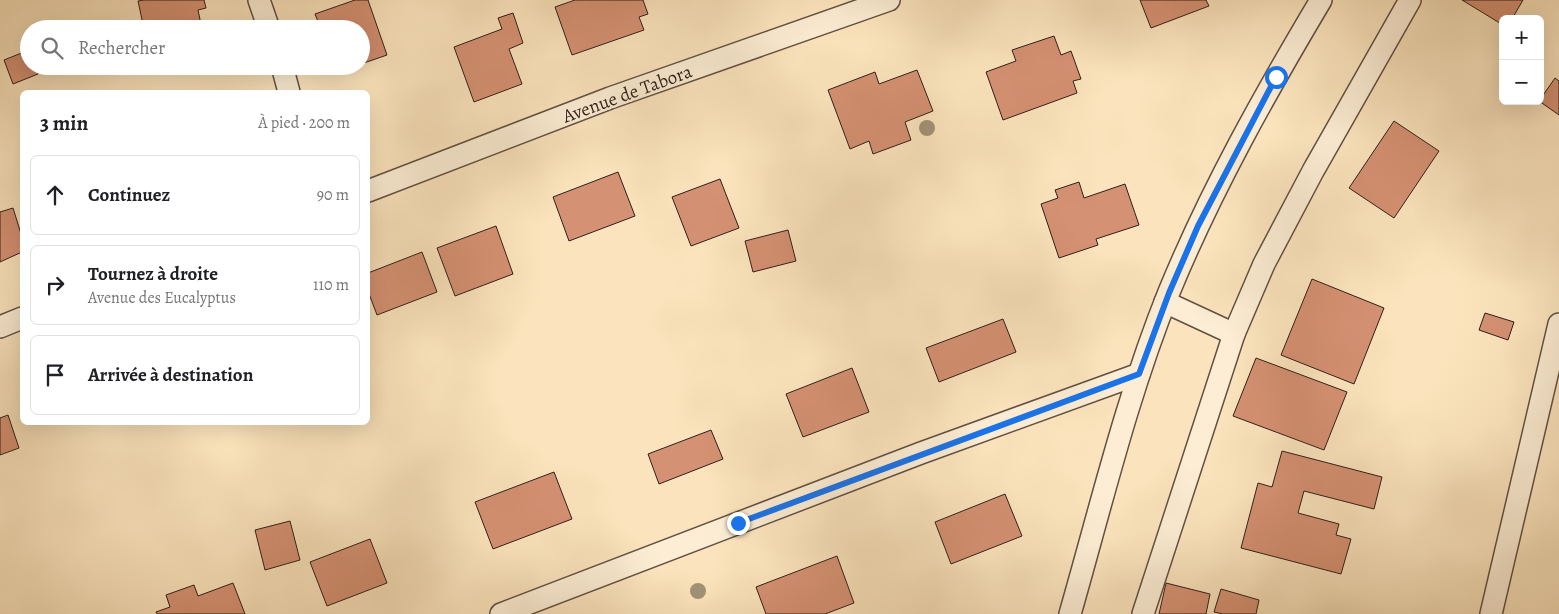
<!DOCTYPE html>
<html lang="fr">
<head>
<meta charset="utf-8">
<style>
  :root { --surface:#fff; --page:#f2f2f2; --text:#202124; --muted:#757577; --line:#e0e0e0 }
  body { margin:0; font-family:Alegreya,serif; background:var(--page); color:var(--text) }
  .controls { position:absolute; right:15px; top:15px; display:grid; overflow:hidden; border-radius:8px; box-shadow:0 5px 20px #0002 }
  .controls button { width:45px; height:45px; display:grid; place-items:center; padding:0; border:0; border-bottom:1px solid var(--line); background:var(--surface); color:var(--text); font:25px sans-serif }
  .stop { position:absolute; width:15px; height:15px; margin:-11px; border:4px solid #1a73e8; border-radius:50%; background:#fff }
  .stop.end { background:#1a73e8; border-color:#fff; box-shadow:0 1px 5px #0008 }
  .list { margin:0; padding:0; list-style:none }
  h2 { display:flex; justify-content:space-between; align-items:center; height:65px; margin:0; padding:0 20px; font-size:21px }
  h2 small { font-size:16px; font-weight:400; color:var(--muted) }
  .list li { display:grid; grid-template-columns:32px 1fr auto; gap:15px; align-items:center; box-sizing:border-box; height:80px; margin:0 10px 10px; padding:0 10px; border:1px solid var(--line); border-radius:8px }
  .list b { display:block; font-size:19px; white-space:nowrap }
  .list p { margin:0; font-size:16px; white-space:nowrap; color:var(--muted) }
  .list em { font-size:16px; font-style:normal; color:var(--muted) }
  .icon { flex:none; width:28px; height:28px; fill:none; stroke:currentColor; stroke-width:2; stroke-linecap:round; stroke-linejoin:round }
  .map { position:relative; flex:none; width:1559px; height:614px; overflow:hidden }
  .search { position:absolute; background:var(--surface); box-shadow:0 5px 20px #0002; left:20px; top:20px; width:350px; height:55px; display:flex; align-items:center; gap:12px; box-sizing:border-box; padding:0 18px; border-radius:28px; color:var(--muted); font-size:19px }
  .panel { position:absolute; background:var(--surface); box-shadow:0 5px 20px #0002; left:20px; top:90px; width:350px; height:335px; border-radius:8px }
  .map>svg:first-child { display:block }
  .building { fill:#d59173; stroke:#2f1f19 }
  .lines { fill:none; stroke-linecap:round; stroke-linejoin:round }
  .street-casing { stroke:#625042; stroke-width:24 }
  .street { stroke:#fcedd4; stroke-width:21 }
  .tree { fill:#a29377 }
  .route { stroke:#1a73e8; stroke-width:6 }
  .labels { text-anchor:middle; stroke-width:4.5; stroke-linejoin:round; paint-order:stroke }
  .street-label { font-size:19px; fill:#2f1f19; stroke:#fcedd4 }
</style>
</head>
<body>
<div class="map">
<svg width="1559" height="614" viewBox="0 0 1559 614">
  <rect width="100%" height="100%" fill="#fbe4bd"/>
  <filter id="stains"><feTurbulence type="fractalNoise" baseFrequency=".004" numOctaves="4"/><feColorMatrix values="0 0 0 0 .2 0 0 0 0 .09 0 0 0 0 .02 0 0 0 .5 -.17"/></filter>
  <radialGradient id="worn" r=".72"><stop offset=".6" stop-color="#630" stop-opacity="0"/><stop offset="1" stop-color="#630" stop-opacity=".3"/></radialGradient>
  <g class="building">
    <path d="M 144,0 L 204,0 L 206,8 L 198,10 L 202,29 L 144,29 L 138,1 Z"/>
    <path d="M 355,0 L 368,0 L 387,55 L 361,64 L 361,29 L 321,29 L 315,14 Z"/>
    <path d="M 575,0 L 643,0 L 648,14 L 639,17 L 644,30 L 572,55 L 555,7 Z"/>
    <path d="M 1140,0 L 1206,0 L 1209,6 L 1151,28 Z"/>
    <path d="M 1462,0 L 1523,0 L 1512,19 L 1503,19 L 1503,25 Z"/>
    <path d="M 513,13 L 523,43 L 509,49 L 522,84 L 474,102 L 454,47 L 502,29 L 498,18 Z"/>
    <path d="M 1054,36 L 1061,55 L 1071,51 L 1081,79 L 1073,81 L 1077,93 L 1003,120 L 986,72 L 1016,61 L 1012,50 Z"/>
    <path d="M 29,50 L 29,66 L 35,66 L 38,74 L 13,84 L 4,60 Z"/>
    <path d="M 334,66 L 354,66 L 336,72 Z"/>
    <path d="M 917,70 L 933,111 L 905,122 L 911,140 L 873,154 L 869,141 L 850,149 L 828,90 L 875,72 L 879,84 Z"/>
    <path d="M 1555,78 L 1559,81 L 1559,115 L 1539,101 Z"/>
    <path d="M 1394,121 L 1439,151 L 1394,218 L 1349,188 Z"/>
    <path d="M 618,172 L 635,216 L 569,241 L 553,197 Z"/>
    <path d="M 720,179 L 739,228 L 691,246 L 672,197 Z"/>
    <path d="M 1079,182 L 1084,198 L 1125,184 L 1139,225 L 1096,239 L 1098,245 L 1059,258 L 1041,204 L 1058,198 L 1055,190 Z"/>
    <path d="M 13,208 L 22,237 L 22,252 L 0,262 L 0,212 Z"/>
    <path d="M 496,226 L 513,274 L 455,296 L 437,248 Z"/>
    <path d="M 788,230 L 796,261 L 753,272 L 745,241 Z"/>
    <path d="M 422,252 L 437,292 L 377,315 L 368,291 L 368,273 Z"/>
    <path d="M 1312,279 L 1384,308 L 1354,384 L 1281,355 Z"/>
    <path d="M 1485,313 L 1514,322 L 1508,340 L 1479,330 Z"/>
    <path d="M 1003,319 L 1016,352 L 939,382 L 926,348 Z"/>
    <path d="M 1256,358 L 1347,392 L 1324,450 L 1233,416 Z"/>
    <path d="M 852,368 L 869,412 L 803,437 L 786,394 Z"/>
    <path d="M 8,415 L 19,448 L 0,455 L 0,418 Z"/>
    <path d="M 711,430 L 723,459 L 659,484 L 648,454 Z"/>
    <path d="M 1282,451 L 1382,477 L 1374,509 L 1304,491 L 1298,513 L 1339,524 L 1336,535 L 1351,539 L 1341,574 L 1241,548 L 1258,483 L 1272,487 Z"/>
    <path d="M 554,472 L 572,519 L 493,549 L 475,502 Z"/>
    <path d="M 1005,494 L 1022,536 L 951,564 L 935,522 Z"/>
    <path d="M 290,521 L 300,560 L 265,570 L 255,530 Z"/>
    <path d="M 370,539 L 387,583 L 327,606 L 310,562 Z"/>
    <path d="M 837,556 L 854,603 L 825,614 L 766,614 L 756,587 Z"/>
    <path d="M 233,583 L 245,614 L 157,614 L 156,612 L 170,607 L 166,595 L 194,585 L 198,596 Z"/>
    <path d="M 1166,583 L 1210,594 L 1206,614 L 1159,614 Z"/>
    <path d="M 1221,589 L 1259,600 L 1256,614 L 1223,614 L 1214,612 Z"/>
  </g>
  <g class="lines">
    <defs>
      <g id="street">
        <path d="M 259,0 L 269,29"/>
        <path d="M 282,66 L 289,92"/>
        <path d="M 368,191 L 610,98 L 889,0"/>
        <path d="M 1165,302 L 1234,334"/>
        <path d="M 0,327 L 22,318"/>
        <path d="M 501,614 L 921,453 L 1139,374"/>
        <path d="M 1070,614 C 1101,506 1127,396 1169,292 C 1211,190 1265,94 1321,0"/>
        <path d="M 1143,614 L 1234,334 L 1264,264 L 1313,171 L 1410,0"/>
        <path d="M 1491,614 L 1559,324"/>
      </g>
    </defs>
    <use href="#street" class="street-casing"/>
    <use href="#street" class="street"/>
  </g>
  <g class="tree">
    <circle cx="927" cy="128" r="8"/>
    <circle cx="698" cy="591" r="8"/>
  </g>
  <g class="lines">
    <path class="route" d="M 738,523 L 1139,374 L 1169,293 L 1198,226 L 1276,77"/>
  </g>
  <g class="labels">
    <g class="street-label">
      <text transform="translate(627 93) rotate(-20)" y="7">Avenue de Tabora</text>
    </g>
  </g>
  <rect width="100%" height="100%" filter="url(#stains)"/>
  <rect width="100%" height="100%" fill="url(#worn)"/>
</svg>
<div class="controls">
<button>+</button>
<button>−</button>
</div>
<div class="stop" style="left:1276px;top:77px"></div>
<div class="stop end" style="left:738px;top:523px"></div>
<div class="search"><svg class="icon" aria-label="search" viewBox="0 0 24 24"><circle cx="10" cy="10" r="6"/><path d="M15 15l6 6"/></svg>Rechercher</div>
<section class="panel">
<h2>3 min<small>À pied · 200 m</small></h2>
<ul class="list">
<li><svg class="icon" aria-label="ahead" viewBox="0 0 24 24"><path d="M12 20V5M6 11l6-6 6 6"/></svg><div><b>Continuez</b></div><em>90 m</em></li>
<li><svg class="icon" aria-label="right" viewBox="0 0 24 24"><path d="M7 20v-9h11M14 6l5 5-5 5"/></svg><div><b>Tournez à droite</b><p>Avenue des Eucalyptus</p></div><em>110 m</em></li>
<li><svg class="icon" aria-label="arrive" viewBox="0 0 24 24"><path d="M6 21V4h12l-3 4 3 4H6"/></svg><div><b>Arrivée à destination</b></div></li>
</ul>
</section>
</div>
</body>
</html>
